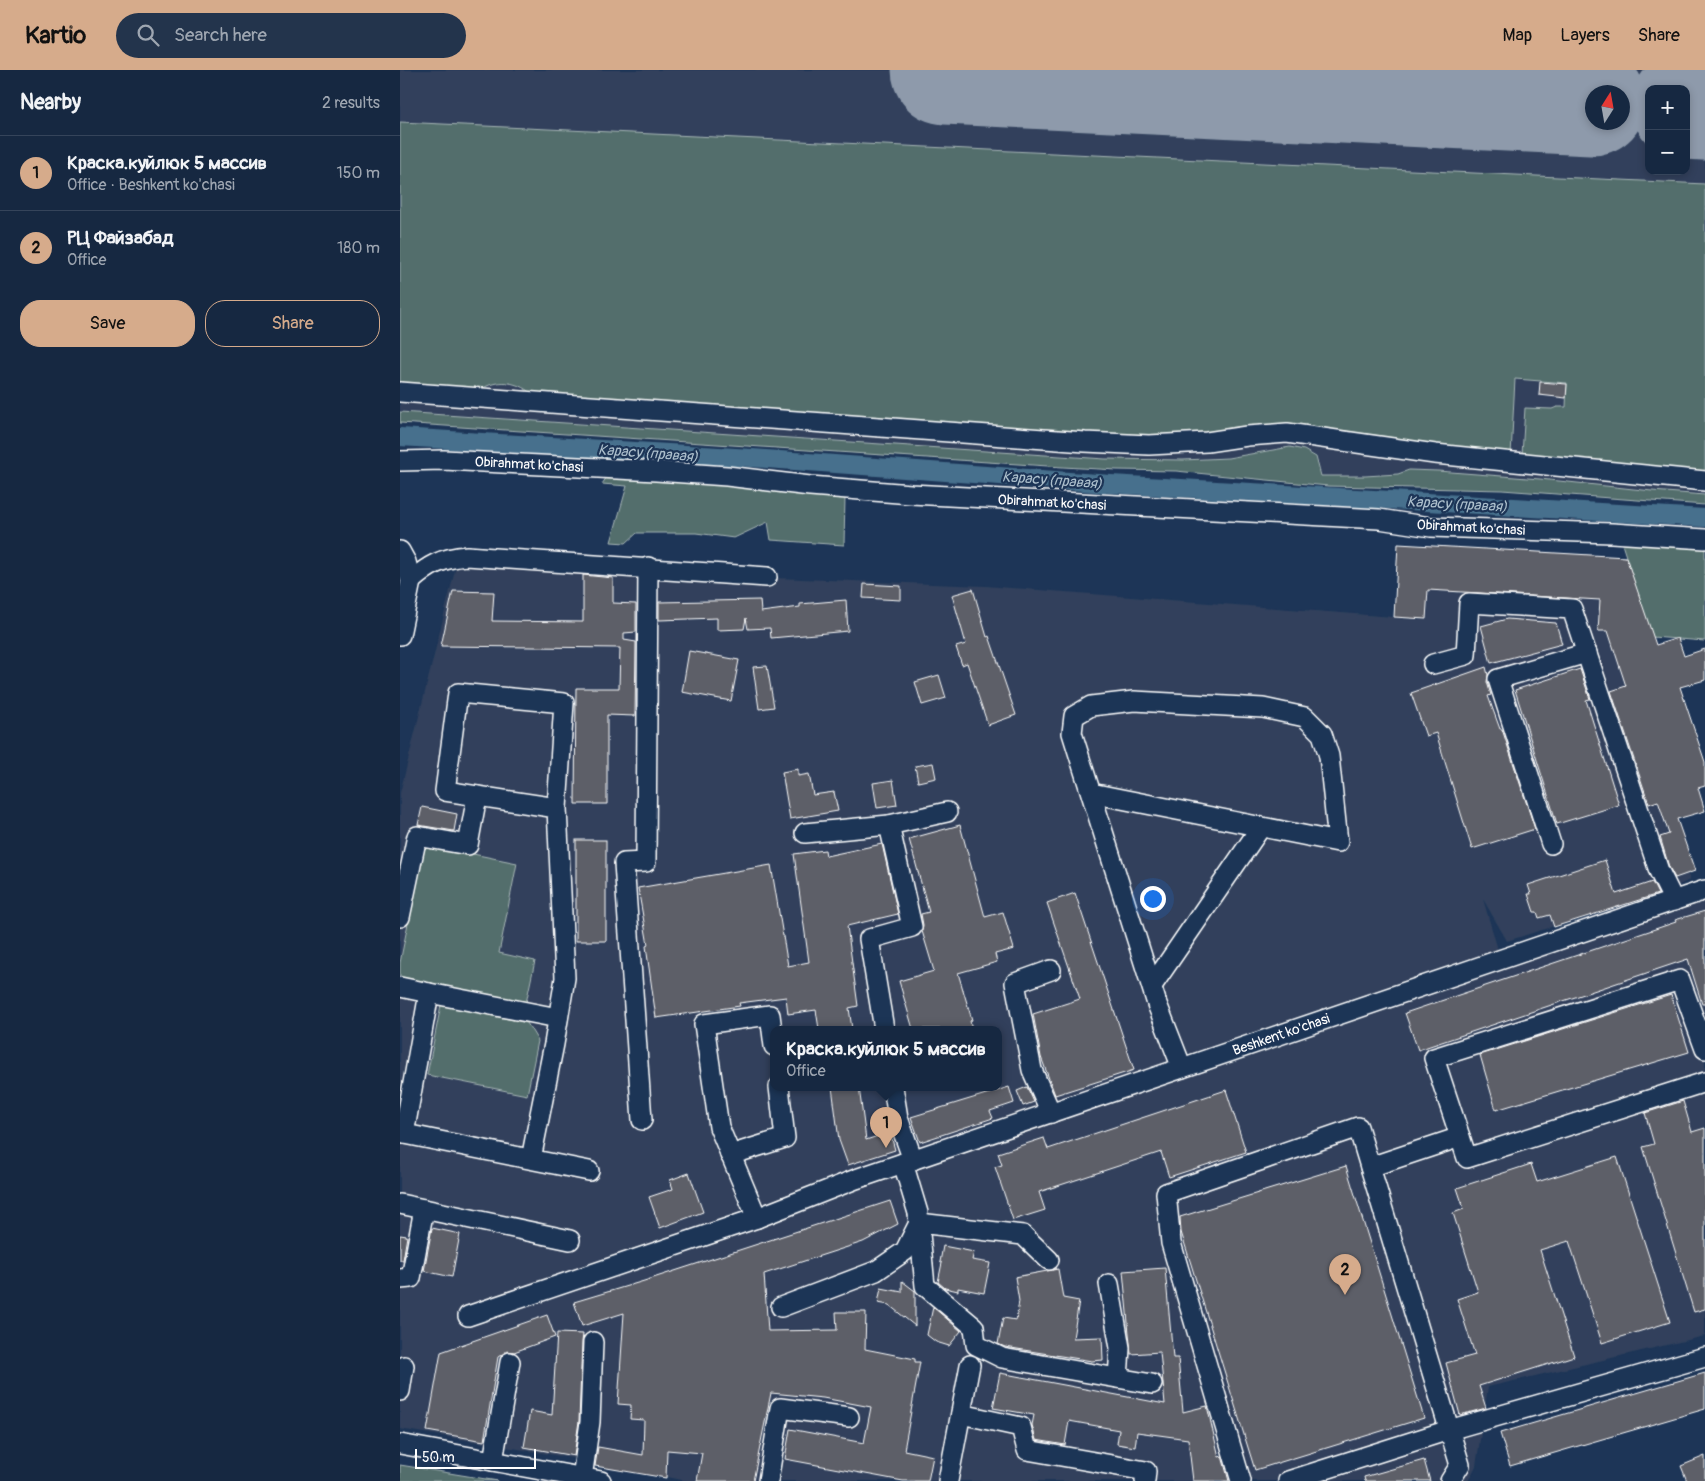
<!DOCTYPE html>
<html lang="en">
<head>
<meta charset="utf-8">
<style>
  :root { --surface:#162841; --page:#23344c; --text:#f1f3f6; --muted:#9ea6b1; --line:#35445a; --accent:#d6ab8b }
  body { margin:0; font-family:Pangolin,sans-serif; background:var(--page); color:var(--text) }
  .controls { position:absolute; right:15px; top:15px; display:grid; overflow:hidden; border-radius:10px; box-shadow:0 2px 8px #0003 }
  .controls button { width:45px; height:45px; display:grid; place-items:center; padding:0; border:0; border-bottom:1px solid var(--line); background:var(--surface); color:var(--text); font:25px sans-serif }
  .compass { position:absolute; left:1185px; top:15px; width:45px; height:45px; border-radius:50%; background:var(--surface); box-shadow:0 2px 8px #0003; rotate:11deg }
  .scale { position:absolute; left:15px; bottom:12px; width:121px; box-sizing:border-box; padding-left:5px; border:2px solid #fff; border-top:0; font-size:14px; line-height:18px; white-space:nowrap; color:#fff; -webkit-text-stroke:4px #1d3557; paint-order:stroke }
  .you { position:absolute; left:752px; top:828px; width:18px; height:18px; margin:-12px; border:4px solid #fff; border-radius:50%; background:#1a73e8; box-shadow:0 0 0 8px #1a73e833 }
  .badge { display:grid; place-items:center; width:32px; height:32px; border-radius:50%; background:var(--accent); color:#111; font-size:16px; font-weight:700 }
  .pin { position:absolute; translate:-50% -41px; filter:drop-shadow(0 1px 2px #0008) }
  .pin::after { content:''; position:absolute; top:26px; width:18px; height:15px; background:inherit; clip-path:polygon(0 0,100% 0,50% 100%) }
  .popup { position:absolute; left:370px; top:956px; width:232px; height:65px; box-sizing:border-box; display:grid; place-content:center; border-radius:10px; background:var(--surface); filter:drop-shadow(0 1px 4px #0005); font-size:16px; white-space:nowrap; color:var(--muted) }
  .popup b { font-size:19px; color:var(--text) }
  .popup::after { content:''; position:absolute; left:50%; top:100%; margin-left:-10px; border:10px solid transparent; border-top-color:var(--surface) }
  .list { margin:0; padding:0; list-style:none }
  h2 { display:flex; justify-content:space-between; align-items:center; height:65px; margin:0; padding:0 20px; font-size:21px }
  h2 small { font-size:16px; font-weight:400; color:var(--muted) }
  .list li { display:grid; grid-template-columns:32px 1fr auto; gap:15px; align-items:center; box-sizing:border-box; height:75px; padding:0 20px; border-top:1px solid var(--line) }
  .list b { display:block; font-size:19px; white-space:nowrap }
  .list p { margin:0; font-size:16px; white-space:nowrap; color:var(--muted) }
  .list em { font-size:16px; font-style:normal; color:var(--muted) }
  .actions { display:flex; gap:10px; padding:15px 20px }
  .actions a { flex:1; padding:11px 0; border:1px solid var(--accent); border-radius:20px; text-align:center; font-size:18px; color:var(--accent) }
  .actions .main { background:var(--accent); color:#111 }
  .icon { flex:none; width:28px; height:28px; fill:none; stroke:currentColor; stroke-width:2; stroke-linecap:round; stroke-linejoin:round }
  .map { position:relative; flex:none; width:1305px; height:1411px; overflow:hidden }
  header { display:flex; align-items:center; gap:30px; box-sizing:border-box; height:70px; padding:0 25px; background:var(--accent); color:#111 }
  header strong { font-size:24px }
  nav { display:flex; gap:28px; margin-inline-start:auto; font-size:18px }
  .search { width:350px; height:45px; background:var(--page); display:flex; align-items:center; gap:12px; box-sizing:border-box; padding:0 18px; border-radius:28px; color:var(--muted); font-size:19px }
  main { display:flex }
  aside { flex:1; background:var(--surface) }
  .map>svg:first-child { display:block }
  .built { fill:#30415c; fill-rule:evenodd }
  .green { fill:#526e6c; stroke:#a8b6b6 }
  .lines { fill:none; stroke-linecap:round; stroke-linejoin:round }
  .canal { stroke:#46708d; stroke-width:18 }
  .runway { stroke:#8e9aab; stroke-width:109 }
  .building { fill:#5d5e67; stroke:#fff }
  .minor-casing { stroke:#fff; stroke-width:22 }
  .minor { stroke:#1d3557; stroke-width:19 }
  .labels { text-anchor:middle; stroke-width:4.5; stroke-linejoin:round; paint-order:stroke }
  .street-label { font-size:14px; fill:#fff; stroke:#1d3557 }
  .water-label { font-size:15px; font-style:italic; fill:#acbfcc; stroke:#1d3557 }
</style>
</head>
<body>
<header>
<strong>Kartio</strong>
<div class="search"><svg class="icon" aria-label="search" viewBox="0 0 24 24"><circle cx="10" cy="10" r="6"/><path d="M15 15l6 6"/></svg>Search here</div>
<nav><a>Map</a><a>Layers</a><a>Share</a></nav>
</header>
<main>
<aside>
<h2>Nearby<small>2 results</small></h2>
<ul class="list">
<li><span class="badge">1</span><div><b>Краска.куйлюк 5 массив</b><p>Office · Beshkent ko'chasi</p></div><em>150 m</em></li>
<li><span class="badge">2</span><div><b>РЦ Файзабад</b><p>Office</p></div><em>180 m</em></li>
</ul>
<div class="actions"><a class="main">Save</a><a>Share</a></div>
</aside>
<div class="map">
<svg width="1305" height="1411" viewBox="0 0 1305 1411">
  <rect width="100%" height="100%" fill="#1d3557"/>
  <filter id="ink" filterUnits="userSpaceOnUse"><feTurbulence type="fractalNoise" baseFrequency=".02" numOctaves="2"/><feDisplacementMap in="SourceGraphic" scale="10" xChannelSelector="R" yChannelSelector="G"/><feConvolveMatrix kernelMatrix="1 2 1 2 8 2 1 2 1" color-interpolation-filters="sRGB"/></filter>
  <g filter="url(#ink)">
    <g class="built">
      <path d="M 0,0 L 1305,0 L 1305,425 L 1252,421 L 1140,409 L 1038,401 L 1009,400 L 998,404 L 965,406 L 921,406 L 916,386 L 904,380 L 890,377 L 828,388 L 783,390 L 705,389 L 0,342 ZM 1249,19 L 1286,19 L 1286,101 L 1249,101 ZM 1192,22 L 1222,22 L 1222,52 L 1192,52 Z"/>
      <path d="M 998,474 L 1226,487 L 1263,733 L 1290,810 L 1263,822 L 1107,871 L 1083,829 L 1099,883 L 1305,815 L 1305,1266 L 1088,1317 L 1076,1396 L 1068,1411 L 287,1411 L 188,1391 L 0,1359 L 0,723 L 56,496 L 586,516 L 994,547 ZM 374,959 L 598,959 L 598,1017 L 374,1017 Z"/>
    </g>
    <g class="green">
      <path d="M 0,52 L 1305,114 L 1305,401 L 1122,385 L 1125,338 L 1152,339 L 1157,337 L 1166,337 L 1167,313 L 1115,309 L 1111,385 L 904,355 L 879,354 L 781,366 L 728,369 L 133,325 C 120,313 103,309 87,316 C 82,318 78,322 73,321 C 49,321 24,317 0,314 Z"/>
      <path d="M 0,342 L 705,389 L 783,390 L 828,388 L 890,377 L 904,380 L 916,387 L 921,406 L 965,406 L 998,404 L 1009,400 L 1038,401 L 1140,409 L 1252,421 L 1305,425 L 1305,435 L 1102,420 L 928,416 L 776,401 L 717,400 L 663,397 L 0,353 Z"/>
      <path d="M 209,404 L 445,427 L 444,475 L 371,470 L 368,452 L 334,468 L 296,463 L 237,463 L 226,473 L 211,472 L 227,416 L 202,414 Z"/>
      <path d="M 1221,471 L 1305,477 L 1305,571 L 1252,567 Z"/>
      <path d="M 24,774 L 117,793 L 99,883 L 135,891 L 126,933 L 0,907 L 0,893 Z"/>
      <path d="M 41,935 L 127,953 L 138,971 L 127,1025 L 27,1005 Z"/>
      <path d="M 0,1395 L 98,1411 L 0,1411 Z"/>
    </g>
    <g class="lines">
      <path class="canal" d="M 0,367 L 352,388 L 711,414 L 1305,448"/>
      <g class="runway">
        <path d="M 546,0 L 1192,31"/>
        <path d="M 1286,35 L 1305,36"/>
      </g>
    </g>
    <g class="building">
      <path d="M 1140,312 L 1167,314 L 1166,328 L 1139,325 Z"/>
      <path d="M 998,474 L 1226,487 L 1256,575 L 1278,568 L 1284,586 L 1305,579 L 1305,610 L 1280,617 L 1305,692 L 1305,716 L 1298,718 L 1305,741 L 1277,749 L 1295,801 L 1275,808 L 1269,797 L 1260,767 L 1269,764 L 1258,731 L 1249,734 L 1211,621 L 1226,616 L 1208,561 L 1198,561 L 1200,530 L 1028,520 L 1026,549 L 994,547 Z"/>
      <path d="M 183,505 L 213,508 L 213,533 L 236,534 L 236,562 L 224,563 L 224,570 L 236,572 L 235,646 L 207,645 L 207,734 L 175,734 L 176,618 L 219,618 L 220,578 L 41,576 L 53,521 L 94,522 L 92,551 L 183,552 Z"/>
      <path d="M 464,514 L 501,516 L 501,530 L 463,528 Z"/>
      <path d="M 573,519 L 587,567 L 589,566 L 616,645 L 588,655 L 567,593 L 562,595 L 556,577 L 566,574 L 552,525 Z"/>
      <path d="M 360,530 L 361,542 L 400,537 L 400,534 L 446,530 L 448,561 L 371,568 L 370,558 L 348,559 L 346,548 L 344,559 L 317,560 L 317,548 L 259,550 L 259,532 Z"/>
      <path d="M 1107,549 L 1156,553 L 1162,574 L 1091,593 L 1081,556 Z"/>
      <path d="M 289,581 L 339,590 L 331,631 L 282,622 Z"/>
      <path d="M 367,596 L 374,637 L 359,639 L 353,597 Z"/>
      <path d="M 1086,597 L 1088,605 L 1087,612 L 1091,625 L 1088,626 L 1100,659 L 1102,659 L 1135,759 L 1072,779 L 1036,663 L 1026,666 L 1011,623 Z"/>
      <path d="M 1180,599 L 1190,629 L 1186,630 L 1219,735 L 1157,754 L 1115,620 Z"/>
      <path d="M 539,605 L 546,628 L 522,635 L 515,612 Z"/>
      <path d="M 533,693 L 536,708 L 518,712 L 515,696 Z"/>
      <path d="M 398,699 L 398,706 L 409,704 L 413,725 L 434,722 L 438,741 L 390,749 L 382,702 Z"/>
      <path d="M 493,710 L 497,735 L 477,738 L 473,713 Z"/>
      <path d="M 22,737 L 57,744 L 54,761 L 18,755 Z"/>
      <path d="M 560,755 L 585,847 L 603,842 L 614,879 L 595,884 L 597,892 L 558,903 L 572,950 L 570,951 L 572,959 L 513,959 L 499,911 L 534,901 L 522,861 L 523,855 L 521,844 L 529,842 L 509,769 Z"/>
      <rect x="176" y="770" width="30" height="101"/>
      <path d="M 482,774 L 498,844 L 447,856 L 458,936 L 449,938 L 452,959 L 419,959 L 416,940 L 388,944 L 386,927 L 339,933 L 340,936 L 256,948 L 246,876 L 248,875 L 238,818 L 371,795 L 388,896 L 409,892 L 394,784 L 425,780 L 426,786 Z"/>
      <path d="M 1205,790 L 1216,824 L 1252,812 L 1258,824 L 1154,857 L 1150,845 L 1139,848 L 1137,842 L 1134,842 L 1128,824 L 1131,824 L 1128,815 Z"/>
      <path d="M 675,823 L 734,1000 L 655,1025 L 641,987 L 633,944 L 680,929 L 647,833 Z"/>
      <path d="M 1305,841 L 1305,934 L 1302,934 L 1288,889 L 1018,980 L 1005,943 L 1276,852 L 1275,850 Z"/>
      <path d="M 1271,925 L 1289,982 L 1096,1040 L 1080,985 Z"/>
      <path d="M 432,1017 L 459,1017 L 466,1070 L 490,1062 L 495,1080 L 448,1095 L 439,1070 Z"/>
      <path d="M 609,1017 L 614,1033 L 590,1041 L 593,1048 L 520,1072 L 511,1047 Z"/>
      <path d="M 627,1017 L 634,1032 L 623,1036 L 617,1021 Z"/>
      <path d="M 826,1020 L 846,1082 L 769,1107 L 761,1082 L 639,1122 L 645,1140 L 613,1150 L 595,1097 L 602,1095 L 598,1083 L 644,1068 L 648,1079 Z"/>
      <path d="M 1283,1031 L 1292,1062 L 1305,1058 L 1305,1239 L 1294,1242 L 1243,1077 L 1254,1074 L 1245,1043 Z"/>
      <path d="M 1217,1087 L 1270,1252 L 1202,1273 L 1169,1171 L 1140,1180 L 1174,1286 L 1079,1316 L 1086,1338 L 1060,1345 L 1046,1293 L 1075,1285 L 1057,1229 L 1078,1222 L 1053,1143 L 1064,1139 L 1057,1118 L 1131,1094 L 1137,1112 Z"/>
      <path d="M 946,1096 L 1024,1348 L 855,1400 L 781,1162 L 780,1147 Z"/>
      <path d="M 289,1103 L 303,1142 L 260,1158 L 249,1127 L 273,1119 L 270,1110 Z"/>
      <path d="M 490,1131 L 498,1154 L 463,1172 L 364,1204 L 368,1261 L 437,1260 L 436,1242 L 466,1242 L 465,1279 L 515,1289 L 515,1292 L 520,1292 L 504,1380 L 533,1386 L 528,1411 L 503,1411 L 385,1389 L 390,1359 L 464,1373 L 471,1337 L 423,1328 L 371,1323 L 353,1411 L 297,1411 L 302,1383 L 267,1380 L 266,1408 L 195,1396 L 198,1377 L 243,1385 L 244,1350 L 230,1349 L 231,1335 L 218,1334 L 224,1243 L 182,1256 L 174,1232 L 244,1211 Z"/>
      <path d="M 32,1158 L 60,1164 L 52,1207 L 24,1201 Z"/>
      <path d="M 0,1165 L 7,1166 L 3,1190 L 0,1190 Z"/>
      <path d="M 543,1176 L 574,1182 L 572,1190 L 590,1193 L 584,1223 L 558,1218 L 558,1221 L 545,1218 L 538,1212 L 542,1193 L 540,1192 Z"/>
      <path d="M 765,1198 L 773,1288 L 778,1288 L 783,1342 L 807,1336 L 819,1387 L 822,1386 L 829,1411 L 793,1411 L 788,1369 L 737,1362 L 735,1377 L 717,1374 L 719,1360 L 669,1351 L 665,1375 L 636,1370 L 632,1355 L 634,1345 L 593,1338 L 600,1303 L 765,1334 L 760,1282 L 731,1284 L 723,1201 Z"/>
      <path d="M 658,1199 L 663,1228 L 679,1231 L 673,1268 L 702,1267 L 703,1290 L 692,1291 L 605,1277 L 598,1274 L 603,1248 L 616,1250 L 619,1231 L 615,1207 Z"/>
      <path d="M 502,1211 L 515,1221 L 515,1256 L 489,1235 L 478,1233 L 481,1218 L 502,1222 Z"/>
      <path d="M 533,1237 L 561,1261 L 549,1276 L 536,1272 L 527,1265 Z"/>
      <path d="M 147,1245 L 155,1267 L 114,1282 L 107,1281 L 98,1287 L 84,1371 L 27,1361 L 41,1282 Z"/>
      <path d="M 157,1263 L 183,1264 L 182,1272 L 179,1351 L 174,1386 L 124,1377 L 130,1341 L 152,1345 Z"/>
      <path d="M 1305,1303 L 1305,1339 L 1110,1396 L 1100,1363 Z"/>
      <path d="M 1305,1386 L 1305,1411 L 1287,1411 L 1281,1396 Z"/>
      <path d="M 1024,1390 L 1030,1411 L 965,1411 L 964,1407 Z"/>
    </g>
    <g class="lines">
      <defs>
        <g id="minor">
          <path d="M 0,322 L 685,372 L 749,375 L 807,372 L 847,366 L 887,363 L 1035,384 L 1305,411"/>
          <path d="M 0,391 L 44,390 L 256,401 L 327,406 L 410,416 L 511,424 L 979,449 L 1031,457 L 1212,463 L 1305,469"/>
          <path d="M 0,481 L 6,492 L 11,511 L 0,565"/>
          <path d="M 11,511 C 29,495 42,488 67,486 L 367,507"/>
          <path d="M 1033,594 L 1066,585 L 1069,533 L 1172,539 L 1259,801 L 1274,831"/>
          <path d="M 691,723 L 938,772 L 929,686 L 922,664 L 905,647 L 863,638 L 734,631 L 691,636 L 674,646 L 672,663 L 757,934 L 782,998"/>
          <path d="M 405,763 L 489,755 L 547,742"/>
          <path d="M 1151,774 L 1098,609 L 1187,583"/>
          <path d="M 0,847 L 17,766 L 68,775 L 77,726"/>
          <path d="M 752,916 L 861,757"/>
          <path d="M 0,917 L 29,923"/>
          <path d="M 484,959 L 469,869 L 512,857 L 489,755"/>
          <path d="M 1305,979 L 1280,910 L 1034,988 L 1067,1088 L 1305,1012"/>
          <path d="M 493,1017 L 498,1048 L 513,1090"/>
          <path d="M 651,1043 L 632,1000 L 615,913 L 651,900"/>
          <path d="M 242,1050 L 224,793 L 246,792 L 248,497"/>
          <path d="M 0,1063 L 189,1101"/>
          <path d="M 4,1064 L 29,923 L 158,948"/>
          <path d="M 330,1085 L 385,1068 L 379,1017"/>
          <path d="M 131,1089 L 154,974 L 165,908 L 157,738 L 45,721 L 58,623 L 164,633 L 157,738"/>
          <path d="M 503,1093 L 518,1143 L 525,1216 L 574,1257 L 576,1275 L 602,1288 L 752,1314"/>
          <path d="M 970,1097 L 1060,1067"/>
          <path d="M 0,1134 L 170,1170"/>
          <path d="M 357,1148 L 319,1057 L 304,954 L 370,945 L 374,976"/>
          <path d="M 0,1209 L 11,1208 L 24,1139"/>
          <path d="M 709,1214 L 720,1278 L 718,1308"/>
          <path d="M 381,1237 L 476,1201 L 505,1181 L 519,1153 L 623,1165 L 649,1190"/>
          <path d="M 68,1246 L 357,1148 L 456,1109 L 1305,820"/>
          <path d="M 0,1321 L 4,1296"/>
          <path d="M 561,1344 L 621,1357 L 627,1380 L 746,1401 L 745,1411"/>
          <path d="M 0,1374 L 201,1411"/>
          <path d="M 93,1391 L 110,1292"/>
          <path d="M 182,1408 L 190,1352 L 193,1272"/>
          <path d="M 368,1411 L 380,1338 L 449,1347"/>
          <path d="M 548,1411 L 570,1295"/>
          <path d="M 841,1411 L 771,1173 L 766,1123 L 958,1057 L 1060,1395 L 1050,1411"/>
          <path d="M 888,1411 L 1049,1360 L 1305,1287"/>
        </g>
      </defs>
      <use href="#minor" class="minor-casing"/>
      <use href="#minor" class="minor"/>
    </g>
  </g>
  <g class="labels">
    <g class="street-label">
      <text transform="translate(129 394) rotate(3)" y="5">Obirahmat ko'chasi</text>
      <text transform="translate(652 432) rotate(3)" y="5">Obirahmat ko'chasi</text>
      <text transform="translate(1071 457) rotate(3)" y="5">Obirahmat ko'chasi</text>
      <text transform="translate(881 964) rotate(-19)" y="5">Beshkent ko'chasi</text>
    </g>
    <g class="water-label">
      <text transform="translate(248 383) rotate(4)" y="5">Карасу (правая)</text>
      <text transform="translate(652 410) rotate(4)" y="5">Карасу (правая)</text>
      <text transform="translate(1057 434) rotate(3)" y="5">Карасу (правая)</text>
    </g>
  </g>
</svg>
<div class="controls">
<button>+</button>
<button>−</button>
</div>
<svg class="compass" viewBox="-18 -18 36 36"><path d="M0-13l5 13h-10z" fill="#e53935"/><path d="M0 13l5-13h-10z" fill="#9ea6b1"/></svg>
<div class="scale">50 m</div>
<div class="you"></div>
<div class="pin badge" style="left:486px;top:1078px">1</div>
<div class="popup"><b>Краска.куйлюк 5 массив</b>Office</div>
<div class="pin badge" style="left:945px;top:1225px">2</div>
</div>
</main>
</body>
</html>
